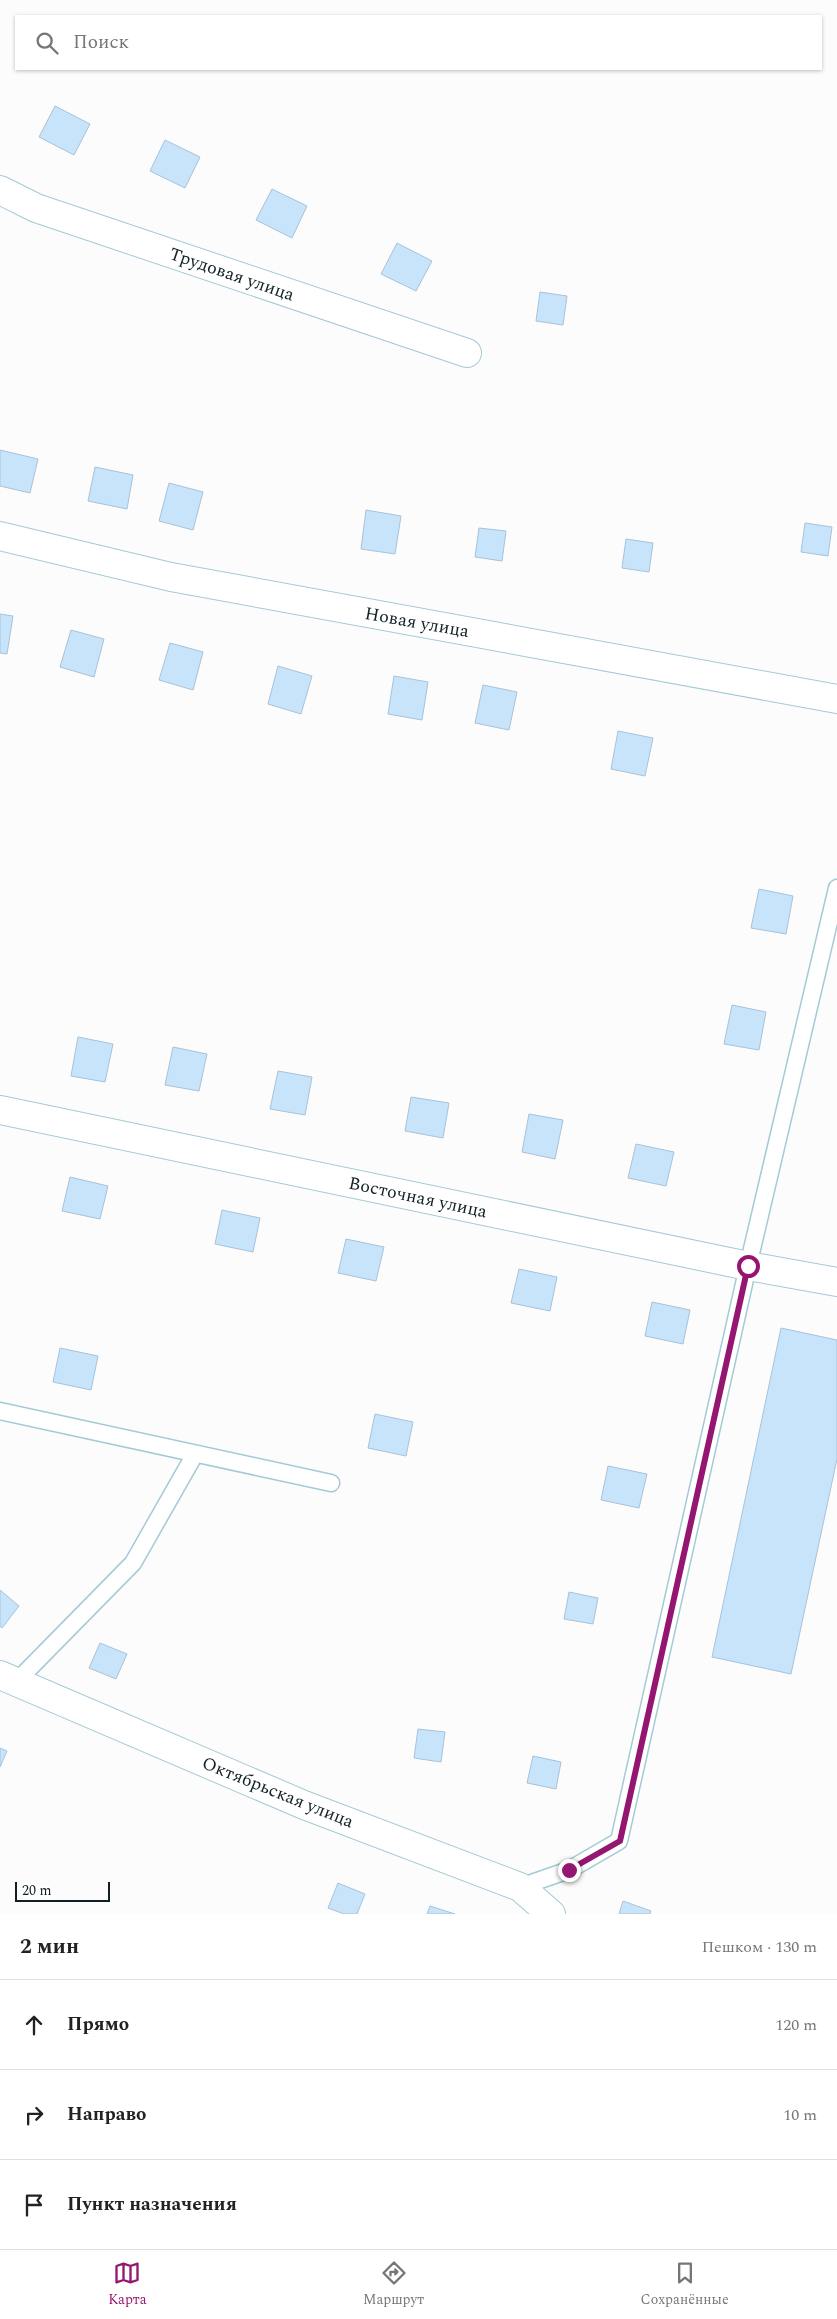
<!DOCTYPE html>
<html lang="ru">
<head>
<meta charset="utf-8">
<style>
  :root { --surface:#fff; --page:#f6f6f6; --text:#222; --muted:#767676; --line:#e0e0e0; --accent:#941670 }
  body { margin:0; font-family:Spectral,serif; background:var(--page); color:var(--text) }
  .scale { position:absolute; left:15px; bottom:12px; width:95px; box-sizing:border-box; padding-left:5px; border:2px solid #112024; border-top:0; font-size:14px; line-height:18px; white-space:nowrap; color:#112024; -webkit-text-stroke:4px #fff; paint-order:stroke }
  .stop { position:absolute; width:15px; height:15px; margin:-11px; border:4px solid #941670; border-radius:50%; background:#fff }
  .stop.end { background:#941670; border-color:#fff; box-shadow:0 1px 5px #0008 }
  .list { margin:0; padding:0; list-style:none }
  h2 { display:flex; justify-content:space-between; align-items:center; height:65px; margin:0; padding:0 20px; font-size:21px }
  h2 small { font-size:16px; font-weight:400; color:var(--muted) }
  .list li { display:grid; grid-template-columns:32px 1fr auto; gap:15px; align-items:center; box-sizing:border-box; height:90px; padding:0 20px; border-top:1px solid var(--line) }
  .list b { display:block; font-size:19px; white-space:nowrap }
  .list em { font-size:16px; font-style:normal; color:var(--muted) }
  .icon { flex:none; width:28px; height:28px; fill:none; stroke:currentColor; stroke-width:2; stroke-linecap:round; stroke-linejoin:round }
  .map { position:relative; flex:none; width:837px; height:1914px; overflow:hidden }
  .search { position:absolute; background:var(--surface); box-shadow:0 1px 4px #0004; left:15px; right:15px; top:15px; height:55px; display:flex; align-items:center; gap:12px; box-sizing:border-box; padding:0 18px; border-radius:0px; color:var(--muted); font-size:19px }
  .sheet { height:335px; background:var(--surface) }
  nav { display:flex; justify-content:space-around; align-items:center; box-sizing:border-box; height:70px; border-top:1px solid var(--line); background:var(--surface); font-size:14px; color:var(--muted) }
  nav a { display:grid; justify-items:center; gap:2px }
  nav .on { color:var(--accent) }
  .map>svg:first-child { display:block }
  .building { fill:#c8e4fb; stroke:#a7c2d9 }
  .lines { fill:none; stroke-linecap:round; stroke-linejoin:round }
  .lane-casing { stroke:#a4cad6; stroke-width:19 }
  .street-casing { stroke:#a4cad6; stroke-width:30 }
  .lane { stroke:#fff; stroke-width:16 }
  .street { stroke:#fff; stroke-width:28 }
  .route { stroke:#941670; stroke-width:6 }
  .labels { text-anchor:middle; stroke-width:4; stroke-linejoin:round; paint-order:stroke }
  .street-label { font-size:18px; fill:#112024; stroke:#fff }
</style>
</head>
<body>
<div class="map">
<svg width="837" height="1914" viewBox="0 0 837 1914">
  <rect width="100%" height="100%" fill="#fcfcfc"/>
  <g class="building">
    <path d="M 55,106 L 90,124 L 74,155 L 39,137 Z"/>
    <path d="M 165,140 L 200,157 L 185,188 L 150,171 Z"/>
    <path d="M 272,189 L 307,206 L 292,238 L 256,220 Z"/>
    <path d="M 397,243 L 432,261 L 416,291 L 381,274 Z"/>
    <path d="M 540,292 L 567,296 L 563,325 L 536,321 Z"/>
    <path d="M 0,450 L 38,459 L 30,493 L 0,486 Z"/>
    <path d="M 95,467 L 133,475 L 127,509 L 88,501 Z"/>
    <path d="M 169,483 L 203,492 L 193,530 L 159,521 Z"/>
    <path d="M 366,510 L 401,516 L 395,554 L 361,549 Z"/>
    <path d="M 805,523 L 832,527 L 828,556 L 801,552 Z"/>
    <path d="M 479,528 L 506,531 L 502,561 L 475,557 Z"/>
    <path d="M 626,539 L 653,543 L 649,572 L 622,568 Z"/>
    <path d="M 0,614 L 13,616 L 7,654 L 0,653 Z"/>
    <path d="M 71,630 L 104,639 L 94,677 L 60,667 Z"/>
    <path d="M 170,643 L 203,652 L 193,690 L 159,680 Z"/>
    <path d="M 278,666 L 312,676 L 301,714 L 268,704 Z"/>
    <path d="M 394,676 L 428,682 L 422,720 L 388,714 Z"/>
    <path d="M 483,685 L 517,692 L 509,730 L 475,723 Z"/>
    <path d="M 618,731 L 653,738 L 645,776 L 611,769 Z"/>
    <path d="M 759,889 L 793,896 L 786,934 L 751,928 Z"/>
    <path d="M 732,1005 L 766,1012 L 759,1050 L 724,1044 Z"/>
    <path d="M 78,1037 L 113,1044 L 105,1082 L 71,1076 Z"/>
    <path d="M 173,1047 L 207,1054 L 199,1091 L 165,1085 Z"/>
    <path d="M 278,1071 L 312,1077 L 305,1115 L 270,1109 Z"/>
    <path d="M 411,1097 L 449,1103 L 443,1138 L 405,1131 Z"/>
    <path d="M 529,1114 L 563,1120 L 555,1159 L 522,1152 Z"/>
    <path d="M 636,1144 L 674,1152 L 666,1186 L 628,1178 Z"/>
    <path d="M 70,1177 L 108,1186 L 100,1219 L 62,1211 Z"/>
    <path d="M 222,1210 L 260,1218 L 253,1252 L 215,1244 Z"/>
    <path d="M 346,1239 L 384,1247 L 376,1281 L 338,1273 Z"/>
    <path d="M 519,1269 L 557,1277 L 550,1311 L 511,1303 Z"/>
    <path d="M 652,1302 L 690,1310 L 683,1344 L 645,1336 Z"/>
    <path d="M 781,1328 L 837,1340 L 837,1459 L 791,1674 L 712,1657 Z"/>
    <path d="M 60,1348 L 98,1356 L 91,1390 L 53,1382 Z"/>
    <path d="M 375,1414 L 413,1422 L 406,1456 L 368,1448 Z"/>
    <path d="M 608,1466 L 647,1474 L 639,1508 L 601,1500 Z"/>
    <path d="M 0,1590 L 19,1606 L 2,1628 L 0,1626 Z"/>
    <path d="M 569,1592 L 598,1598 L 593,1624 L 564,1619 Z"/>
    <path d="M 100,1643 L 127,1654 L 116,1679 L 89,1668 Z"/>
    <path d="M 418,1729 L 445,1732 L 441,1762 L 414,1758 Z"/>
    <path d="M 0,1748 L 7,1751 L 0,1767 Z"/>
    <path d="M 533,1756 L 561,1762 L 556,1789 L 527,1783 Z"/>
    <path d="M 338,1883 L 365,1894 L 357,1914 L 344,1914 L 328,1908 Z"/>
    <path d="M 623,1901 L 651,1911 L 650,1914 L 619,1914 Z"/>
    <path d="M 430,1906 L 455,1914 L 427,1914 Z"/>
  </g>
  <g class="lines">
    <defs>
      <g id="lane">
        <path d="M 0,1411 L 331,1483"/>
        <path d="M 16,1682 L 133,1563 L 195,1454"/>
        <path d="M 520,1887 L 569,1870 L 619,1841 L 748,1266 L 837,888"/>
      </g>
      <g id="street">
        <path d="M 0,190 L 36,208 L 467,353"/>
        <path d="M 0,536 L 171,577 L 837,699"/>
        <path d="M 0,1110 L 748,1266 L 837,1282"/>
        <path d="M 0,1675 L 304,1805 L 520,1887 L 551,1914"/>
      </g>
    </defs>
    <use href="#lane" class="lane-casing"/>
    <use href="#street" class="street-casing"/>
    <use href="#lane" class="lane"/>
    <use href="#street" class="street"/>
  </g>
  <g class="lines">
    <path class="route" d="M 569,1870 L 620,1841 L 748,1266"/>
  </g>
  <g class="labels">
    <g class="street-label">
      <text transform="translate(232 274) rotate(19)" y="6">Трудовая улица</text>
      <text transform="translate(417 622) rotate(10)" y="6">Новая улица</text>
      <text transform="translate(418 1197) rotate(12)" y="6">Восточная улица</text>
      <text transform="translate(278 1792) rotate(22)" y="6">Октябрьская улица</text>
    </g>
  </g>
</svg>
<div class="scale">20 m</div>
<div class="stop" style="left:748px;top:1266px"></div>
<div class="stop end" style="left:569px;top:1870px"></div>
<div class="search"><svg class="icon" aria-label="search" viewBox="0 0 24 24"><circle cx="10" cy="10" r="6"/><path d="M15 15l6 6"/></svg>Поиск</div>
</div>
<section class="sheet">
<h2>2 мин<small>Пешком · 130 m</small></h2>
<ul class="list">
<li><svg class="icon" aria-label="ahead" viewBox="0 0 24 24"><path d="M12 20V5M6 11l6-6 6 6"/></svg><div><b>Прямо</b></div><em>120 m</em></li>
<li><svg class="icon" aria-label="right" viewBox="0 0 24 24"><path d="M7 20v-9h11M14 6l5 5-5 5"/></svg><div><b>Направо</b></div><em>10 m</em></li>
<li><svg class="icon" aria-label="arrive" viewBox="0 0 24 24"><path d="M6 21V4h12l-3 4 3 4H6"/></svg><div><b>Пункт назначения</b></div></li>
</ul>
</section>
<nav>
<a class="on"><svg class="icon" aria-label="map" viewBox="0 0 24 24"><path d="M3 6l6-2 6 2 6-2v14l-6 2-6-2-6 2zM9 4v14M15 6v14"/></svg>Карта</a>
<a><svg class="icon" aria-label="directions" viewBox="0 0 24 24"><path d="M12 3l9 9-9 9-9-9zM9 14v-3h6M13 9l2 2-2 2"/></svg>Маршрут</a>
<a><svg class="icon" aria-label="saved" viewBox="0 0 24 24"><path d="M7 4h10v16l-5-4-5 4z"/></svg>Сохранённые</a>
</nav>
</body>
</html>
